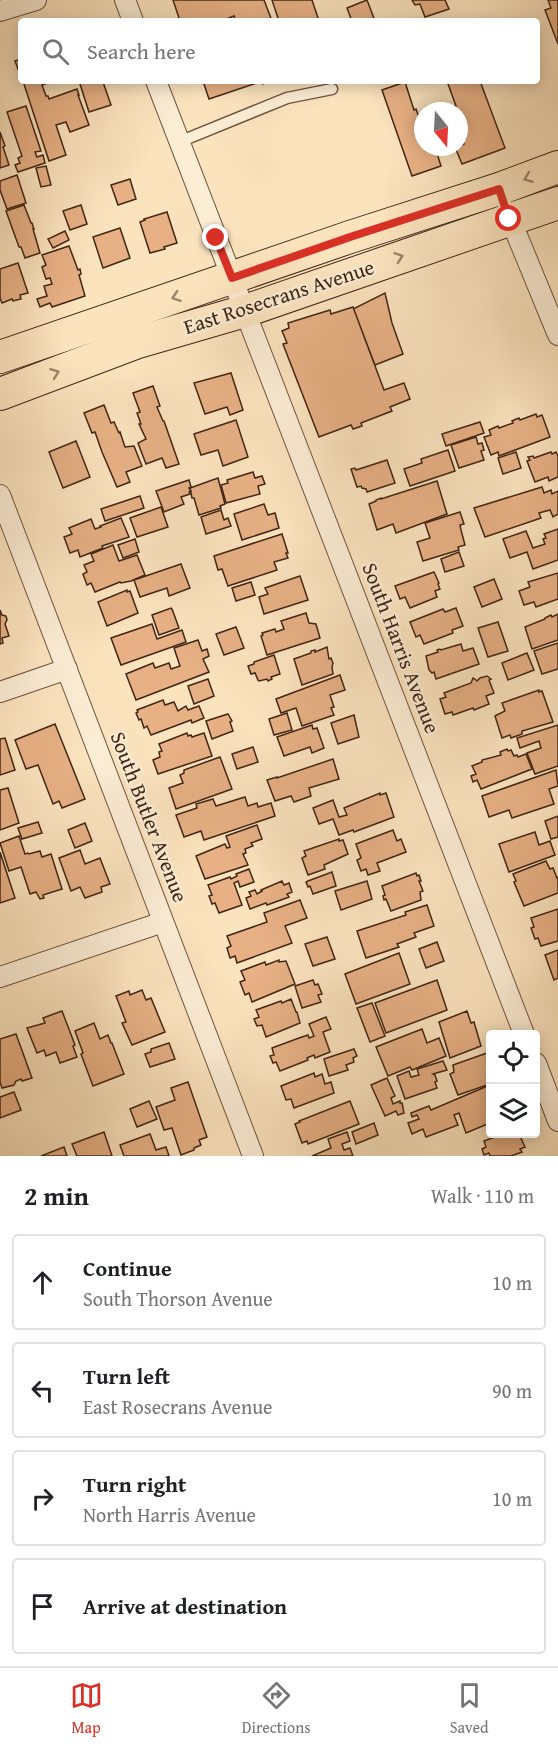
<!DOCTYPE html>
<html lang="en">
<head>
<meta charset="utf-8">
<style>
  :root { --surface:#fff; --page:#f6f6f6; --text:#202124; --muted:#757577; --line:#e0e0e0; --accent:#d93025 }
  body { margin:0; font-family:"Gentium Book Plus",serif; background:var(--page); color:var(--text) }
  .controls { position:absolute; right:18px; bottom:18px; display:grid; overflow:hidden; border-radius:6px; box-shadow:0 3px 15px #0003 }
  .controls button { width:54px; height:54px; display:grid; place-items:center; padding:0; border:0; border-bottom:2px solid var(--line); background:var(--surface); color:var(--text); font:30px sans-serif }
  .compass { position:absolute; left:414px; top:102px; width:54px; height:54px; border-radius:50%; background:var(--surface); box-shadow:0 3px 15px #0003; rotate:162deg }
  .stop { position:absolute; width:18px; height:18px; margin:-14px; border:4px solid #d93025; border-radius:50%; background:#fff }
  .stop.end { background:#d93025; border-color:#fff; box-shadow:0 2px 6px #0008 }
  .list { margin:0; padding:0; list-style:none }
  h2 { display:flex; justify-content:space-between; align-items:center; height:78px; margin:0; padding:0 24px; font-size:26px }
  h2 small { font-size:20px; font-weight:400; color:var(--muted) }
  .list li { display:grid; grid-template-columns:39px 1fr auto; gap:18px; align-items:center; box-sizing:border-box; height:96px; margin:0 12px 12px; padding:0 12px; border:2px solid var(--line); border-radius:6px }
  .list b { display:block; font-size:22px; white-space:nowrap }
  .list p { margin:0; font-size:20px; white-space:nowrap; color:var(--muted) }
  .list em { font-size:20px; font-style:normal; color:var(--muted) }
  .icon { flex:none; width:33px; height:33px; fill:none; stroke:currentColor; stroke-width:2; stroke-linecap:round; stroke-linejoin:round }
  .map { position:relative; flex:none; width:558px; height:1156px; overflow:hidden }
  .search { position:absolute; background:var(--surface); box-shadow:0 3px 15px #0003; left:18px; right:18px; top:18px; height:66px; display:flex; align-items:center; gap:15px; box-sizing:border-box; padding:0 21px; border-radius:6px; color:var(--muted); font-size:22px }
  .sheet { height:510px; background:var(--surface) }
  nav { display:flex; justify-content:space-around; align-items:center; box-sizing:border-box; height:84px; border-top:2px solid var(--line); background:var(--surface); font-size:16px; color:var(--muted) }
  nav a { display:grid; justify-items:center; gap:3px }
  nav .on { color:var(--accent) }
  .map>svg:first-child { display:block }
  .building { fill:#e7b085; stroke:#412515; stroke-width:1.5 }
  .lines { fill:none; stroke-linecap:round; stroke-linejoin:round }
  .service-casing { stroke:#70543f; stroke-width:13 }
  .minor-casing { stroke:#70543f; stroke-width:22 }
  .primary-casing { stroke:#412515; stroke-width:34 }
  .service { stroke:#fcedd5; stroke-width:10 }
  .minor { stroke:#fcedd5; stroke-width:20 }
  .primary { stroke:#fbe3be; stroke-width:32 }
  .oneway { stroke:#9e846a }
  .route { stroke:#d93025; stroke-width:8 }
  .labels { text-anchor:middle; stroke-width:4.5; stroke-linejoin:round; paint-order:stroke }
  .street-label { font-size:21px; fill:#412515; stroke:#fcedd5 }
</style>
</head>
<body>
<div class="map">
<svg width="558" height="1156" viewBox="0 0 558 1156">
  <rect width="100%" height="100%" fill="#fbe3be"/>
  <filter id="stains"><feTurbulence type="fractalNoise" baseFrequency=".00333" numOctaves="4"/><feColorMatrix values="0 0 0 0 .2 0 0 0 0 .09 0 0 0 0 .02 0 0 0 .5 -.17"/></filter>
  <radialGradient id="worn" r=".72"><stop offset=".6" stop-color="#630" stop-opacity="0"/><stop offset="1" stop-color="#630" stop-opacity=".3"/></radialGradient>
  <g class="building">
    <path d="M 173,0 L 264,0 L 272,21 L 236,21 L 234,16 L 221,21 L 180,21 Z"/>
    <path d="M 272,0 L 312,0 L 319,21 L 279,21 Z"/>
    <path d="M 367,0 L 375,21 L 352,21 L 347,8 Z"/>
    <path d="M 412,0 L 445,0 L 449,9 L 425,17 L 420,4 L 415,5 Z"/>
    <path d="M 548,0 L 558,0 L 558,44 L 545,10 L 551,8 Z"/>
    <path d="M 21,59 L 21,77 L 15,61 Z"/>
    <path d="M 23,81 L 53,81 L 42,85 L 46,96 L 48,96 L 49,99 L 77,89 L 79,95 L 78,95 L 89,125 L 70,132 L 66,122 L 56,125 L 66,155 L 49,161 Z"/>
    <path d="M 79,81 L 108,81 L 103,82 L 111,105 L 89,112 Z"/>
    <path d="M 203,81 L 268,81 L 268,82 L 263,84 L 263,81 L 209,99 Z"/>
    <path d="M 447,81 L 480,81 L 505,148 L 462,164 L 455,147 L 459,147 L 464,144 L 459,132 L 459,111 L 451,111 L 450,108 L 456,106 Z"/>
    <path d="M 405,82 L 414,110 L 416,109 L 423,128 L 423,147 L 435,147 L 441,166 L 412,176 L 382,90 Z"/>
    <path d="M 26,106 L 41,151 L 35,152 L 37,157 L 43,155 L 45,163 L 18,172 L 15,165 L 20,163 L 18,158 L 22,156 L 7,112 Z"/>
    <path d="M 0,132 L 5,146 L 3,147 L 9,165 L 0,168 Z"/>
    <path d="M 46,166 L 51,185 L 41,187 L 36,168 Z"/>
    <path d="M 17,175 L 26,203 L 7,209 L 0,190 L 0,181 Z"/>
    <path d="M 130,179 L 136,199 L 118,205 L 111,185 Z"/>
    <path d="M 24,205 L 31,223 L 32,223 L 34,229 L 33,229 L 40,253 L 25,258 L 21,247 L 19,247 L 6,211 Z"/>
    <path d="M 81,205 L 87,224 L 70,230 L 63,211 Z"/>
    <path d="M 167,212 L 177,243 L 164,247 L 165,249 L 150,253 L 140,222 L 145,220 L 144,219 Z"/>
    <path d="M 120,228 L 130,258 L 103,268 L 93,237 Z"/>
    <path d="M 65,231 L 69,240 L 53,248 L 48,239 Z"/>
    <path d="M 69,246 L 78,270 L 80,269 L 81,274 L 79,275 L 85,296 L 52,307 L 50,303 L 40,307 L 37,299 L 47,296 L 44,286 L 52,284 L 50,278 L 46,279 L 42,267 L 46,265 L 42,255 Z"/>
    <path d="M 18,263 L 28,293 L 20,295 L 21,299 L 13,301 L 12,299 L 2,303 L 0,298 L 0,269 Z"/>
    <path d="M 385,293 L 392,323 L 403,354 L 375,365 L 353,309 Z"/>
    <path d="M 353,307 L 384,390 L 404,383 L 410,399 L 390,407 L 392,411 L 361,423 L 362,426 L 353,429 L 351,425 L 319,437 L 283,344 L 287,343 L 282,331 L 289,328 L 288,323 L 330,310 L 331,314 Z"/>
    <path d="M 231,373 L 243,410 L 230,415 L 227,407 L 205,414 L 194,383 Z"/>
    <path d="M 153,386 L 160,406 L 157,407 L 163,421 L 164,421 L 179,464 L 166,468 L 162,458 L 146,464 L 138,443 L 146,439 L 139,424 L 141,424 L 137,413 L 140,412 L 133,393 Z"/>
    <path d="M 104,405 L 111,423 L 114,422 L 119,433 L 120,432 L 125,447 L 134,446 L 142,466 L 126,472 L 130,482 L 117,487 L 102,452 L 95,432 L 92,433 L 84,413 Z"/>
    <path d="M 536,414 L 537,417 L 542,415 L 550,437 L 499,456 L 498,452 L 491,455 L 484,437 L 491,435 L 489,430 L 498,426 L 499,428 L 513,423 L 512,421 L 519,418 L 520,420 Z"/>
    <path d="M 236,420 L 248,457 L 223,466 L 218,450 L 201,455 L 194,434 Z"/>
    <path d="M 480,422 L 484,433 L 446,446 L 442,434 Z"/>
    <path d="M 476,437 L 478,444 L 482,443 L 484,450 L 481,451 L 484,460 L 459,468 L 451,445 Z"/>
    <path d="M 76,441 L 90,477 L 63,488 L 49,452 Z"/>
    <path d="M 448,450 L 455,471 L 410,486 L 404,469 L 422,463 L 421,459 Z"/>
    <path d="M 516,452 L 521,468 L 503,474 L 498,458 Z"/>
    <path d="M 551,452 L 552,454 L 556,452 L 558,456 L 558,477 L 549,481 L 548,477 L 535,482 L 527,461 L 530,460 L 528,457 L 533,456 L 534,458 Z"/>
    <path d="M 387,460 L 395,483 L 367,492 L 366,489 L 362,488 L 361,486 L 357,487 L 351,469 L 355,468 L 356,470 Z"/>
    <path d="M 253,472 L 255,478 L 262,476 L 265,484 L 258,486 L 260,494 L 226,503 L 221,485 L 228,483 L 227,480 Z"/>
    <path d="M 218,478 L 225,504 L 220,506 L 221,508 L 199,515 L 194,498 L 192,498 L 190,488 Z"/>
    <path d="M 189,480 L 191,487 L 189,488 L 191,491 L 189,492 L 190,494 L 181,497 L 184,504 L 164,512 L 156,491 Z"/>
    <path d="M 437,481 L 447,514 L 396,533 L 393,524 L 377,530 L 369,504 L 376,501 L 376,500 L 381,498 L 381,499 Z"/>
    <path d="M 542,487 L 544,493 L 551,490 L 552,494 L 558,491 L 558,514 L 553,517 L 550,510 L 539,513 L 541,518 L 485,537 L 474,508 Z"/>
    <path d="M 140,496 L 144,508 L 105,521 L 101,509 Z"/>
    <path d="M 264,504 L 268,515 L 275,513 L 279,528 L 242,540 L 234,514 Z"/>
    <path d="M 161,507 L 168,527 L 137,537 L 130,518 Z"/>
    <path d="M 221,510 L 224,520 L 228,518 L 231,526 L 206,534 L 201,517 Z"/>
    <path d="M 460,512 L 464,524 L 460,525 L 461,530 L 465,545 L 458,547 L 459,550 L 423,561 L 417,542 L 430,538 L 425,523 Z"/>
    <path d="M 121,518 L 129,537 L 102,546 L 103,548 L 80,557 L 78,550 L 70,553 L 64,537 L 72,534 L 69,528 L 91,519 L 95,529 L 101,527 L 100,526 Z"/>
    <path d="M 558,529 L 558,560 L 533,569 L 527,552 L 510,558 L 503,539 L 526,531 L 533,548 L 545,544 L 543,539 L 546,538 L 544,534 Z"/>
    <path d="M 282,534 L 288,553 L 286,553 L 288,558 L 274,562 L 277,570 L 228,586 L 222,569 L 218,570 L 214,556 Z"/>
    <path d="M 135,539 L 139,552 L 123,558 L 118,545 Z"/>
    <path d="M 113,545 L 119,561 L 137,555 L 145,575 L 131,581 L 121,583 L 120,582 L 95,592 L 91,583 L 87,585 L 83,574 L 87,572 L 84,565 L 94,561 L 91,554 Z"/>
    <path d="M 459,552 L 464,566 L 445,572 L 441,559 Z"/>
    <path d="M 181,564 L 190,588 L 169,596 L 167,588 L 140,597 L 134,580 Z"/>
    <path d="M 434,572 L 439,583 L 438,584 L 440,589 L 435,591 L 437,597 L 410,608 L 405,597 L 400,599 L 395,586 Z"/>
    <path d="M 558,573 L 558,599 L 536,607 L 534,602 L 524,605 L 519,591 L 530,587 L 528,582 Z"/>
    <path d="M 300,576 L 308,600 L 264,614 L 259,597 L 268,594 L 265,588 Z"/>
    <path d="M 494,579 L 502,599 L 482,607 L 474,587 Z"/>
    <path d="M 251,582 L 255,595 L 236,601 L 232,588 Z"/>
    <path d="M 127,590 L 127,592 L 130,591 L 138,613 L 107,626 L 98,602 Z"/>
    <path d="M 171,608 L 172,609 L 179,628 L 159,635 L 152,615 Z"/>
    <path d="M 456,608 L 463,626 L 452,630 L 453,633 L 424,644 L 420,635 L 416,637 L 410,622 L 443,609 L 445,612 Z"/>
    <path d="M 0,610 L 2,615 L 6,616 L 7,620 L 5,624 L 9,636 L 2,638 L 3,643 L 0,644 Z"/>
    <path d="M 306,613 L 309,623 L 316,624 L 320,638 L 267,655 L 261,636 L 263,635 L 262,633 L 275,629 L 276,632 L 284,629 L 281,621 Z"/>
    <path d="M 558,614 L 558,640 L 532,649 L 525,627 L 545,619 L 545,618 L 551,615 L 552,617 Z"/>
    <path d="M 498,622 L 508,651 L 488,657 L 478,628 Z"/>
    <path d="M 152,624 L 157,639 L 182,630 L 186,642 L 121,665 L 111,638 Z"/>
    <path d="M 236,627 L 244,648 L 224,655 L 216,634 Z"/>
    <path d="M 198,640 L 202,651 L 207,649 L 209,656 L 203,659 L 209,672 L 136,700 L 126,674 L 153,663 L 155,668 L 169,663 L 171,669 L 180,666 L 174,648 Z"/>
    <path d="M 558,643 L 558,669 L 542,674 L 534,651 Z"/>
    <path d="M 461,644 L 463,651 L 473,648 L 479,664 L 436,679 L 434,672 L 432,673 L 429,670 L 426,656 L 438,652 L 437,650 L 440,649 L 441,650 Z"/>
    <path d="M 327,647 L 329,659 L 331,658 L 333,663 L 332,667 L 333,674 L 302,685 L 294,659 L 311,653 L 311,651 L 315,650 L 315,652 Z"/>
    <path d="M 527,653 L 534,670 L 508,680 L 502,663 Z"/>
    <path d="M 274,655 L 280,674 L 271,677 L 272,679 L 268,681 L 267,679 L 259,681 L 258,680 L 255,673 L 251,674 L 248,666 L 254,664 L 254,662 Z"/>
    <path d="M 340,675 L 345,690 L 330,695 L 334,707 L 331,708 L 334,715 L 302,726 L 296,708 L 281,713 L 276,699 Z"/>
    <path d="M 487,676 L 491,679 L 489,680 L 494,693 L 486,696 L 489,704 L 474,710 L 473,708 L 453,715 L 452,712 L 445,714 L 440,699 L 446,697 L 444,693 L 471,683 L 473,678 L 475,679 L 477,681 L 480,678 Z"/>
    <path d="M 208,679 L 214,696 L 194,704 L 188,686 Z"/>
    <path d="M 539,690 L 539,692 L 542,691 L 553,722 L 522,731 L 522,734 L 511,738 L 510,735 L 502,738 L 495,716 L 505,711 L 502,703 Z"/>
    <path d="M 163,700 L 165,705 L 174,702 L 178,711 L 186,706 L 188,710 L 199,706 L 204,718 L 192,723 L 191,720 L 151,735 L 147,726 L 144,728 L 141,719 L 139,720 L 136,713 L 138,712 L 137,710 Z"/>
    <path d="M 287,713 L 292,730 L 274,735 L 269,719 Z"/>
    <path d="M 228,714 L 232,721 L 230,722 L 233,731 L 212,739 L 206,721 Z"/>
    <path d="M 354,715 L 359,737 L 338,744 L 331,723 Z"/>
    <path d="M 55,724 L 85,799 L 62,808 L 59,801 L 53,804 L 38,765 L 26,769 L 15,740 Z"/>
    <path d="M 312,725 L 313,729 L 317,728 L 324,748 L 312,753 L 310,747 L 284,756 L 277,737 Z"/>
    <path d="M 558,725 L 558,766 L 535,774 L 527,753 L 541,748 L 539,741 L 520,748 L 517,738 Z"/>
    <path d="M 187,733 L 188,736 L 191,735 L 192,737 L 204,733 L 212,756 L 158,774 L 153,760 L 160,757 L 159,752 L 162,751 L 159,744 Z"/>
    <path d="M 5,738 L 15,770 L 0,775 L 0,739 Z"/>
    <path d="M 253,747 L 258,762 L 237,769 L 232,754 Z"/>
    <path d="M 507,749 L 508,751 L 511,750 L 514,756 L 517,755 L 518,757 L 526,754 L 532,769 L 481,789 L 477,780 L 473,782 L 471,776 L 476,774 L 472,766 L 482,762 L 482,760 L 501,755 L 500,752 Z"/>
    <path d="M 220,757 L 232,789 L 176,809 L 169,788 L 183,783 L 180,775 L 184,773 L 184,770 Z"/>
    <path d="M 333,759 L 339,779 L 309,788 L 311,796 L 294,802 L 291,796 L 275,801 L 267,780 L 277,777 L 277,778 Z"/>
    <path d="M 556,770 L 558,786 L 549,789 L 554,804 L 512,818 L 509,810 L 489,817 L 482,796 Z"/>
    <path d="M 8,788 L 19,823 L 0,830 L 0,790 Z"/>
    <path d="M 380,793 L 380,795 L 386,793 L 394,817 L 354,832 L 353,830 L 339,835 L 333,819 L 319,824 L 313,808 L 333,800 L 339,817 L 347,815 L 344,808 Z"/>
    <path d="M 245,797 L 248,806 L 257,803 L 258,807 L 271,803 L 275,816 L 204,840 L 201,831 L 184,837 L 176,815 L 197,808 L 196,804 L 213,799 L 216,806 Z"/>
    <path d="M 558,816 L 558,837 L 551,839 L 545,821 Z"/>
    <path d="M 38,822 L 42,833 L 22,839 L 18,828 Z"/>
    <path d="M 85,823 L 92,841 L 75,848 L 68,830 Z"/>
    <path d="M 257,825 L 262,839 L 251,843 L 253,846 L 245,849 L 246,853 L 243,854 L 248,865 L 205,879 L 196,856 L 225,844 L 227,848 L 230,847 L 226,836 Z"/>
    <path d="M 393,830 L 397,841 L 401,839 L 406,852 L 377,863 L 380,871 L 368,875 L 366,869 L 361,871 L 357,860 L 361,858 L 356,844 Z"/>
    <path d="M 535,832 L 539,845 L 550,841 L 555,855 L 509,872 L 499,844 Z"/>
    <path d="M 19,836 L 25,854 L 28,853 L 29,854 L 40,851 L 42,857 L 51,854 L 62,889 L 43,895 L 44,898 L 40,899 L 36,892 L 30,894 L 21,867 L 9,871 L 0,843 Z"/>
    <path d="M 339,839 L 339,841 L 343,840 L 348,854 L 324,865 L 325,869 L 308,875 L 302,858 L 306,856 L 304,851 Z"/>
    <path d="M 80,850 L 85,864 L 100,858 L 110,884 L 101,887 L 102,892 L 85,898 L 80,887 L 71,891 L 59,858 Z"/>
    <path d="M 0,852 L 15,898 L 0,903 Z"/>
    <path d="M 546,861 L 550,869 L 553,868 L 557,878 L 558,877 L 558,893 L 524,906 L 514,882 L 516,881 L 513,874 Z"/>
    <path d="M 249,869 L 254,882 L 240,887 L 238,881 L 234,883 L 242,905 L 219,913 L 215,903 L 212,904 L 209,896 L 212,895 L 208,885 L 230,877 L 231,879 L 237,876 L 236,874 Z"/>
    <path d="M 332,872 L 336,886 L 313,894 L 310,886 L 308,887 L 306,882 L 308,881 Z"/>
    <path d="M 416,873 L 417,876 L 419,875 L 421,881 L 419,881 L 423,891 L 420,892 L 421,900 L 391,911 L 386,899 L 384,900 L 383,896 L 385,895 L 382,886 Z"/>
    <path d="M 282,881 L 284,885 L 289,883 L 292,892 L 287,894 L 289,897 L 267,905 L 266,903 L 250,909 L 246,898 L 251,896 L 249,892 L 255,890 L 257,894 L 262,891 L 261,890 Z"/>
    <path d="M 367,881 L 372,899 L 341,910 L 335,891 Z"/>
    <path d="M 300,900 L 307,918 L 285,926 L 292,943 L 237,963 L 235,956 L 230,958 L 227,948 L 231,946 L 227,936 L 267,922 L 264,913 Z"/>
    <path d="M 427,905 L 434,926 L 414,933 L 416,937 L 397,944 L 399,947 L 366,958 L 357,931 L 406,915 L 405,912 Z"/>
    <path d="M 558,909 L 558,941 L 541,946 L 538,938 L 535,939 L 531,928 L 534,927 L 531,918 Z"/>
    <path d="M 327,937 L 335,959 L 313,966 L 305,944 Z"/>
    <path d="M 437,942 L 444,961 L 426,968 L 419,949 Z"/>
    <path d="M 558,950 L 558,978 L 554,980 L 545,955 Z"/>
    <path d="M 399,953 L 410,984 L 356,1004 L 345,974 Z"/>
    <path d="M 279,960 L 279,962 L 286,961 L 295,984 L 252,1002 L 249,993 L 245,995 L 240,982 L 245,980 L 241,971 L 265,962 L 266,965 Z"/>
    <path d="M 313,980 L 315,985 L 318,984 L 322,994 L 318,995 L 321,1002 L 302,1008 L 295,986 Z"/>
    <path d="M 437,980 L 447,1010 L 386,1033 L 375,1003 Z"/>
    <path d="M 142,990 L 146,1000 L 151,998 L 165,1032 L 132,1045 L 122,1023 L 126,1022 L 116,996 L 129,991 L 130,995 Z"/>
    <path d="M 291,999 L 296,1012 L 297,1012 L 300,1023 L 266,1037 L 262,1025 L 257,1026 L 254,1019 L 259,1017 L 256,1010 L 281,1001 L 282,1003 Z"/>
    <path d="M 372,1003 L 385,1036 L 370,1042 L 357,1008 Z"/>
    <path d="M 62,1011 L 75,1045 L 73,1046 L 77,1057 L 60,1063 L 56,1052 L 46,1056 L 44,1050 L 37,1053 L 27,1028 L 45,1023 L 43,1018 Z"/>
    <path d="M 467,1011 L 471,1023 L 474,1022 L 481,1046 L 450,1058 L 439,1022 Z"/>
    <path d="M 326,1017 L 331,1029 L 323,1032 L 330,1052 L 315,1058 L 314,1055 L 307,1058 L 308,1060 L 280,1071 L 276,1062 L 273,1063 L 270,1056 L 274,1055 L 272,1048 L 299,1038 L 308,1035 L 309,1038 L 314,1036 L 309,1024 Z"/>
    <path d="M 94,1023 L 100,1039 L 108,1035 L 111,1043 L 112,1043 L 124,1074 L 93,1086 L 81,1054 L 83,1053 L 75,1031 Z"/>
    <path d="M 422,1029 L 427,1043 L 439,1038 L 446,1056 L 412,1070 L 410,1067 L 388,1076 L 376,1047 Z"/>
    <path d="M 16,1034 L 32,1078 L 22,1081 L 21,1079 L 16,1081 L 14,1085 L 2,1088 L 0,1082 L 0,1039 Z"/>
    <path d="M 169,1043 L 175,1059 L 150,1067 L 145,1054 L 151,1052 L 151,1049 Z"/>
    <path d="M 354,1049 L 357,1056 L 353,1058 L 354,1062 L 346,1065 L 348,1070 L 329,1076 L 324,1059 Z"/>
    <path d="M 487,1053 L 490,1063 L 490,1084 L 458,1095 L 450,1074 L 454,1072 L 453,1065 Z"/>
    <path d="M 443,1061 L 447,1070 L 433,1074 L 435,1075 L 437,1081 L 435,1082 L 437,1088 L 405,1099 L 397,1076 L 409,1071 L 411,1077 L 419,1075 L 417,1069 Z"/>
    <path d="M 314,1073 L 315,1077 L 322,1074 L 325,1084 L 331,1082 L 334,1093 L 294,1108 L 291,1099 L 286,1100 L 281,1086 Z"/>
    <path d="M 387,1078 L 395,1096 L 391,1098 L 393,1104 L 400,1101 L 400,1103 L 402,1103 L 404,1113 L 398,1115 L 396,1111 L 385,1116 L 371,1085 Z"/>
    <path d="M 188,1082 L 207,1137 L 199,1140 L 201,1145 L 194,1148 L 194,1150 L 181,1155 L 172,1128 L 164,1130 L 156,1107 L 175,1100 L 171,1088 Z"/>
    <path d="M 490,1085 L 490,1123 L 466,1133 L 459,1113 L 454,1115 L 458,1125 L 426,1137 L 423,1129 L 412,1134 L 408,1123 L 419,1119 L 417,1115 L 412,1117 L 411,1113 L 429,1106 L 431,1110 Z"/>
    <path d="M 14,1092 L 21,1110 L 0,1118 L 0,1097 Z"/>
    <path d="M 149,1101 L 157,1119 L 137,1127 L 130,1109 Z"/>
    <path d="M 350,1101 L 359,1124 L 308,1144 L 307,1141 L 302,1143 L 295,1124 L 300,1122 L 299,1121 Z"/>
    <path d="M 374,1123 L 378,1135 L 356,1144 L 352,1132 Z"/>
    <path d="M 104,1132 L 112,1156 L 77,1156 L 72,1144 Z"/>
    <path d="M 347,1132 L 350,1141 L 342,1144 L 344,1150 L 350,1148 L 353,1156 L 312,1156 L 331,1148 L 328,1139 Z"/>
    <path d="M 150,1134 L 156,1150 L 166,1147 L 169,1156 L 124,1156 L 120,1145 Z"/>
    <path d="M 503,1134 L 519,1134 L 525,1147 L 520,1149 L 522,1152 L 511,1156 L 490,1156 L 489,1153 L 484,1155 L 482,1149 L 486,1147 L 484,1141 Z"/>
    <path d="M 64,1147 L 67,1156 L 41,1156 Z"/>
  </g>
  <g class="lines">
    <defs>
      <path id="service" d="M 179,142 L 287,98 L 332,89"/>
      <g id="minor">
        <path d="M 125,0 L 133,21"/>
        <path d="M 0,11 L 36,0"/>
        <path d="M 156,81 L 524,1034"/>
        <path d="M 507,211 L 558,335"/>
        <path d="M 0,495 L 253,1156"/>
        <path d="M 0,692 L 67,669"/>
        <path d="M 0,977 L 163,922"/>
        <path d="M 536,1063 L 558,1121"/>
      </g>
      <g id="primary">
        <path d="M 0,357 L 350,237 L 499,189 L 558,167"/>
        <path d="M 0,394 L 135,343 L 245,311 L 558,203"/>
      </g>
    </defs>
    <use href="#service" class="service-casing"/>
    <use href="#minor" class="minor-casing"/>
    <use href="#primary" class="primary-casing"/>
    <use href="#service" class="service"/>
    <use href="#minor" class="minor"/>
    <use href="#primary" class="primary"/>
  </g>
  <defs><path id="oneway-chevron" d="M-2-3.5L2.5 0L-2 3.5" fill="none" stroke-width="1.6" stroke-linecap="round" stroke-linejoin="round" transform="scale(1.5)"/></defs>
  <g class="oneway">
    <use href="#oneway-chevron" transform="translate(528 178) rotate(159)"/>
    <use href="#oneway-chevron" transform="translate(399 257) rotate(-19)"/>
    <use href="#oneway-chevron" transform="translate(176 297) rotate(161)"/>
    <use href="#oneway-chevron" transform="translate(55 373) rotate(-20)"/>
  </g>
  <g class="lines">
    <path class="route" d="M 216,238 L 232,278 L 350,237 L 499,189 L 509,219"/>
  </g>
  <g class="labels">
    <g class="street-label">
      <text transform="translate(279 297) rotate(-18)" y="7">East Rosecrans Avenue</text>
      <text transform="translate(401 648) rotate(69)" y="7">South Harris Avenue</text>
      <text transform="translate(149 817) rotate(69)" y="7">South Butler Avenue</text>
    </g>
  </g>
  <rect width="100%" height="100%" filter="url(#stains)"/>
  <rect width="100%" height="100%" fill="url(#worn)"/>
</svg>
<div class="controls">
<button><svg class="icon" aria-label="locate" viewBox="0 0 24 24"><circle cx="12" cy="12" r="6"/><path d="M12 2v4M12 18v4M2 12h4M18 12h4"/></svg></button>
<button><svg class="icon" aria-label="layers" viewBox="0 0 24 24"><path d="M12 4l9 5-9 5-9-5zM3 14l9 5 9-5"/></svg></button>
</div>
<svg class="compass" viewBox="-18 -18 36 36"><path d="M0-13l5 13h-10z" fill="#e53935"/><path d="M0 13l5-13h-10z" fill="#757577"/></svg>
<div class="stop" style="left:509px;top:219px"></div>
<div class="stop end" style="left:216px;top:238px"></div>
<div class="search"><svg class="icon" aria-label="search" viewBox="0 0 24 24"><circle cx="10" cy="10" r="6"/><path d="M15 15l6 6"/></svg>Search here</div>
</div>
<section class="sheet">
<h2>2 min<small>Walk · 110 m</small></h2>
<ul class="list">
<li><svg class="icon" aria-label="ahead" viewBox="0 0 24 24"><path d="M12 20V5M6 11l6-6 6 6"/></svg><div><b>Continue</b><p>South Thorson Avenue</p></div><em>10 m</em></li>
<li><svg class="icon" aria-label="left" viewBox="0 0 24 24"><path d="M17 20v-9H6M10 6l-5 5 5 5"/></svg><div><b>Turn left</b><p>East Rosecrans Avenue</p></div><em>90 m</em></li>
<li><svg class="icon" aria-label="right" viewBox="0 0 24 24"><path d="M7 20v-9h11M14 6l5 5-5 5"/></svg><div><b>Turn right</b><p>North Harris Avenue</p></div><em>10 m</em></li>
<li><svg class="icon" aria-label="arrive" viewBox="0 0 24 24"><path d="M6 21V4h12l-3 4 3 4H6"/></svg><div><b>Arrive at destination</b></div></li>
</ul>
</section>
<nav>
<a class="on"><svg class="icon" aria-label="map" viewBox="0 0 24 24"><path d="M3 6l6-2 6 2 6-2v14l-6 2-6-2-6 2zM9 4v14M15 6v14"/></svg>Map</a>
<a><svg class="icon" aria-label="directions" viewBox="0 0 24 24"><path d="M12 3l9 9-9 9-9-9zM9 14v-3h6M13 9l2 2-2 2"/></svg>Directions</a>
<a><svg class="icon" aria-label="saved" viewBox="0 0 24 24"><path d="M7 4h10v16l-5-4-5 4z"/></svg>Saved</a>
</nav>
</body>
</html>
